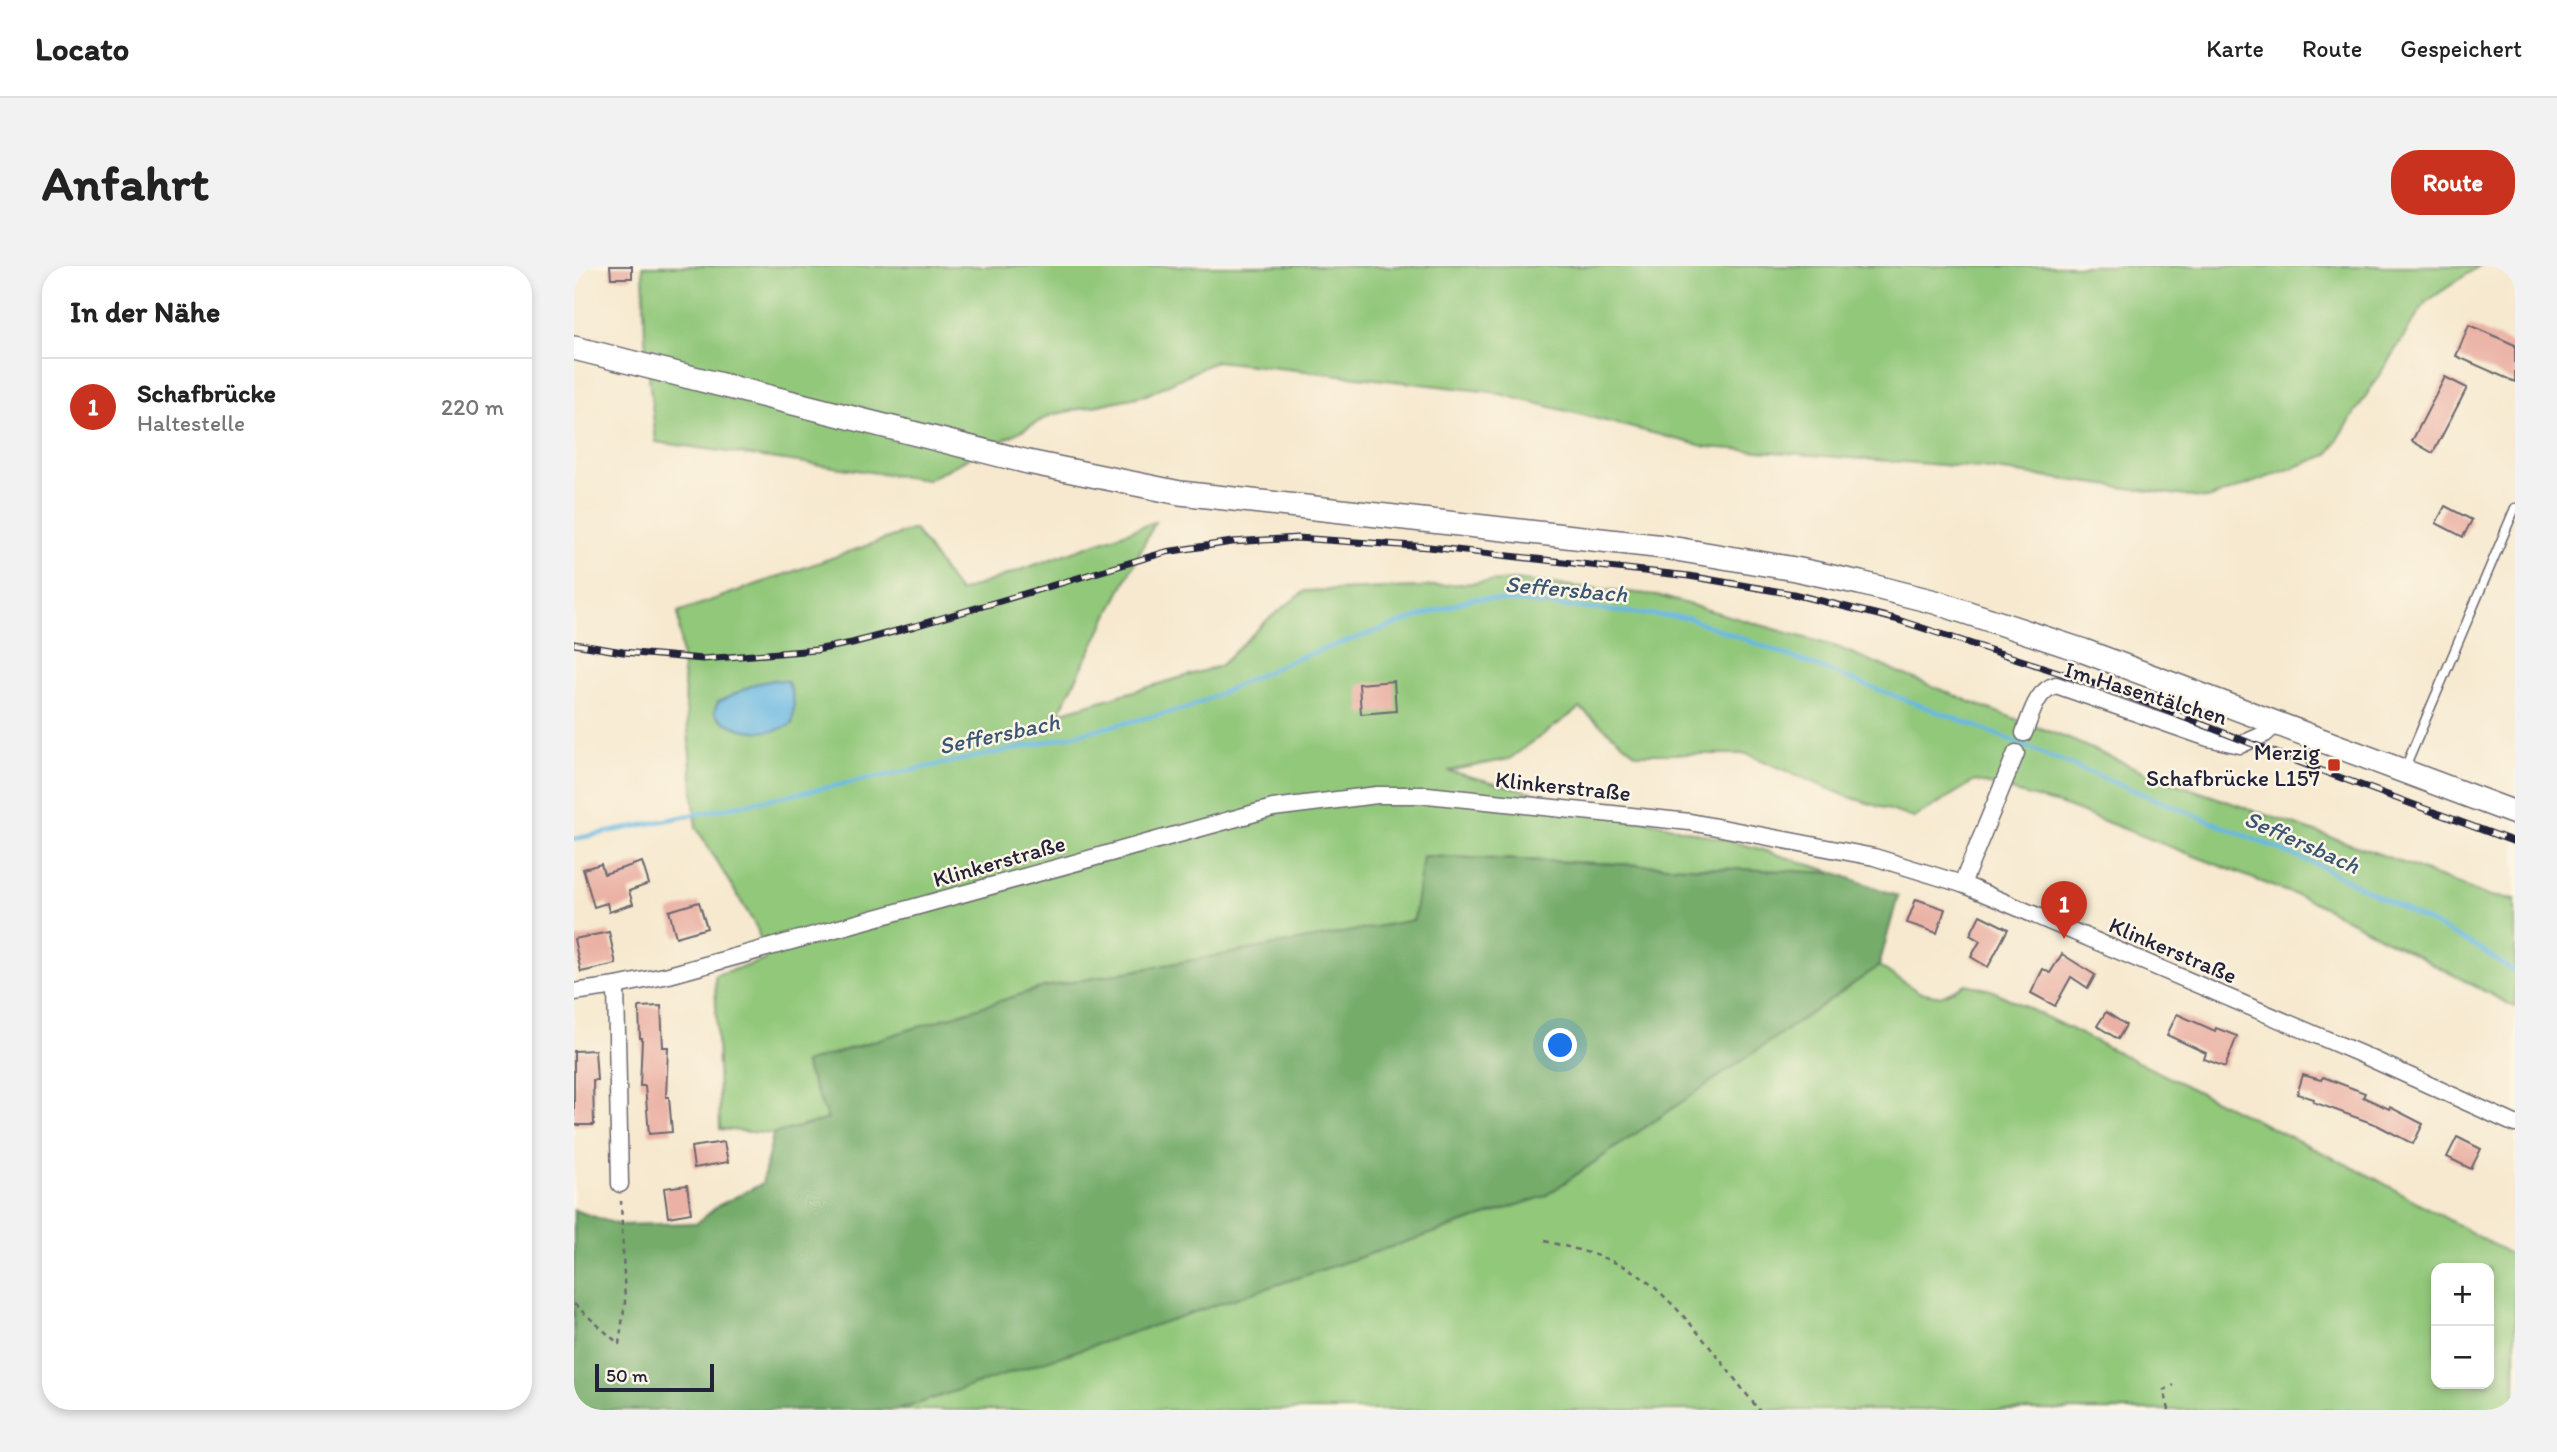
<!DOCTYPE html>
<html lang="de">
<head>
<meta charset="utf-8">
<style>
  :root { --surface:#fff; --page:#f2f2f2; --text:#222; --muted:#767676; --line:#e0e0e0; --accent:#c8321e }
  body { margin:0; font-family:Itim,sans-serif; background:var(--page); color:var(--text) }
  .controls { position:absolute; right:21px; bottom:21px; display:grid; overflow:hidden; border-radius:14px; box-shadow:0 4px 10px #0003 }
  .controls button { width:63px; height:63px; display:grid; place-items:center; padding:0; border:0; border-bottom:2px solid var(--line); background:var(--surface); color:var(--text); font:35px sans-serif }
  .scale { position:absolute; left:21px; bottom:18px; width:119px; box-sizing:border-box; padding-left:7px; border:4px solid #22223b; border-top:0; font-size:19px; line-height:24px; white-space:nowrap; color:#22223b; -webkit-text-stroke:5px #fcf5e5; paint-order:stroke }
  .you { position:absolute; left:987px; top:780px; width:24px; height:24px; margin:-18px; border:5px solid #fff; border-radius:50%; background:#1a73e8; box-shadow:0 0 0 10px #1a73e833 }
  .badge { display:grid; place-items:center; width:46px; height:46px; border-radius:50%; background:var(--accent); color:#fff; font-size:23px; font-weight:700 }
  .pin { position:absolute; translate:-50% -58px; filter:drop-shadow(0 2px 4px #0008) }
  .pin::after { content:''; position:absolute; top:37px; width:24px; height:21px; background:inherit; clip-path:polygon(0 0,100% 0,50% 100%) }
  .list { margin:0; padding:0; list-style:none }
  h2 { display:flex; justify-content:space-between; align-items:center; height:91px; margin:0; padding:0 28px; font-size:30px }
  h2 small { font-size:23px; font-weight:400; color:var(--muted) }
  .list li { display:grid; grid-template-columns:46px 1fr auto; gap:21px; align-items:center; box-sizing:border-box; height:98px; padding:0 28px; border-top:2px solid var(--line) }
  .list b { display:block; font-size:26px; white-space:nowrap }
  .list p { margin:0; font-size:23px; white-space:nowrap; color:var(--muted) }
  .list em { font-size:23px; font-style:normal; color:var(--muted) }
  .map { position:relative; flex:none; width:1941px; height:1144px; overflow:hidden; border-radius:28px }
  header { display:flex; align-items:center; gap:42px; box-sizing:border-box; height:98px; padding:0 35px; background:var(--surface); border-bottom:2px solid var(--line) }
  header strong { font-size:33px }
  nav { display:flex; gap:38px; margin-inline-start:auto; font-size:24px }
  .intro { display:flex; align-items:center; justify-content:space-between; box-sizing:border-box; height:168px; padding:0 42px }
  h1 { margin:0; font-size:49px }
  .button { padding:18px 32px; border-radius:28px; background:var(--accent); color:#fff; font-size:24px; font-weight:700 }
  main { display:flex; gap:42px; padding:0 42px }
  aside { flex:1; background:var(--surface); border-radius:28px; box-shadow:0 4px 10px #0003 }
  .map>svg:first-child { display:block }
  .green { fill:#92c87a; stroke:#5a755a; stroke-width:2; fill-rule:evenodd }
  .forest { fill:#75ac6a; stroke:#4c6752; stroke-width:2 }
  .water { fill:#67b8e2; stroke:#446d8e; stroke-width:2 }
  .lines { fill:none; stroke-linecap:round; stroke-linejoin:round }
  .stream { stroke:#67b8e2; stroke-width:4.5 }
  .building { fill:#eab1a4 }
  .lane-casing { stroke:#6c686f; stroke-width:11 }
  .street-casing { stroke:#6c686f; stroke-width:19 }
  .secondary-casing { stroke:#6c686f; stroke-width:26 }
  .path { stroke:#6c686f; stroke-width:2.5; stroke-dasharray:5 5; stroke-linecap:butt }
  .lane { stroke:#fff; stroke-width:8 }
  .street { stroke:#fff; stroke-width:16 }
  .secondary { stroke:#fff; stroke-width:23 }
  .rail-casing { stroke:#22223b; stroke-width:7 }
  .rail { stroke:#fcf5e5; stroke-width:4.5; stroke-dasharray:13; stroke-linecap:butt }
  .poi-dot { fill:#c8321e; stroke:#fcf5e5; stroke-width:2.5 }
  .labels { text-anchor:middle; stroke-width:5; stroke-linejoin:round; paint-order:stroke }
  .street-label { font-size:23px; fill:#22223b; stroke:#fcf5e5 }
  .poi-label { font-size:23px; fill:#22223b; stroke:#fcf5e5; text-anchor:end }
  .water-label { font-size:24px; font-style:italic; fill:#3a5675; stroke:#fcf5e5 }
</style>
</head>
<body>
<header>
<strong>Locato</strong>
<nav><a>Karte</a><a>Route</a><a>Gespeichert</a></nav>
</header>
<div class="intro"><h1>Anfahrt</h1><a class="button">Route</a></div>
<main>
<aside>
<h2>In der Nähe<small></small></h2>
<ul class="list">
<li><span class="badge">1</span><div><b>Schafbrücke</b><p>Haltestelle</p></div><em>220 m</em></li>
</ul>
</aside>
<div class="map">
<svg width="1941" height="1144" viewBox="0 0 1941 1144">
  <rect width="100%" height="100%" fill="#fcf5e5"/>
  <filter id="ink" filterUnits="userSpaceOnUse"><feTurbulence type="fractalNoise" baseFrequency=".0143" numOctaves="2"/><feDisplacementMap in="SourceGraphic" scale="14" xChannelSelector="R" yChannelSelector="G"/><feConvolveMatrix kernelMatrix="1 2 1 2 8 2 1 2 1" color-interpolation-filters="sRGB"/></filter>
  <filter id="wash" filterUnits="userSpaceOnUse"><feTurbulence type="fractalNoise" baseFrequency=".00686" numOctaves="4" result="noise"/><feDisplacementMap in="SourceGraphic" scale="28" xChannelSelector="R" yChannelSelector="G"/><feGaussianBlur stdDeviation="1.57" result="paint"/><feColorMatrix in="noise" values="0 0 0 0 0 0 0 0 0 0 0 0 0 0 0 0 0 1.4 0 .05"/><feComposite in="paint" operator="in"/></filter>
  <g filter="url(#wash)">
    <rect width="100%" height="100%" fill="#f6e9cf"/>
    <g class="green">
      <path d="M 69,0 L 1905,0 L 1852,36 L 1754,189 L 1634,233 L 1407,202 L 1133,181 L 918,126 L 642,95 L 572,129 L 477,149 L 353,214 L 82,176 L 71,72 Z"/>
      <path d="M 581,256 L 485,447 L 646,400 L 693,354 L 731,325 L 846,321 L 939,314 L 1082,329 L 1263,381 L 1399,437 L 1495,473 L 1580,510 L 1811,590 L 1914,630 L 1941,633 L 1941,741 L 1740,636 L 1488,539 L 1401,515 L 1340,552 L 1272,530 L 1173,488 L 1062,488 L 1006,442 L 935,493 L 874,505 L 1179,581 L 1262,607 L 850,590 L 840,654 L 470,721 L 230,797 L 254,853 L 199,868 L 146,863 L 141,709 L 192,694 L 183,662 L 122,561 L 104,346 L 340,263 L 385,326 Z"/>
      <path d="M 1305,700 L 1345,726 L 1367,730 L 1392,718 L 1417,724 L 1800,912 L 1941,991 L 1941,1144 L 324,1144 L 971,930 ZM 1862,1002 L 1915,1002 L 1915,1118 L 1862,1118 Z"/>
    </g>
    <path class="forest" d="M 849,590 L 1262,607 L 1324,630 L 1305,700 L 971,930 L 324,1144 L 0,1144 L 0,944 L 45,959 L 123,957 L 145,939 L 188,918 L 199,868 L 254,853 L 230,797 L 470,721 L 840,654 Z"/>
    <path class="water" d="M 199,414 L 213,415 C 221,429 221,442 218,458 C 196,471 157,467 140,446 L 144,436 L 181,418 Z"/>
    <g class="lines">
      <path class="stream" d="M 0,573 L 441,483 L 614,442 L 718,394 L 900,332 L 1114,352 L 1409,463 L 1746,600 L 1903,681 L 1941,706"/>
    </g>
    <g id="blocks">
      <g class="building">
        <path d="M 36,0 L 58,0 L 58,12 L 37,12 Z"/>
        <path d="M 1895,59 L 1941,79 L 1941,116 L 1882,90 Z"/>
        <path d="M 1871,111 L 1893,122 L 1859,187 L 1838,175 Z"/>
        <path d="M 1871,240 L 1898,254 L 1889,271 L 1862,257 Z"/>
        <path d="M 820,415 L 822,445 L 787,448 L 785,418 Z"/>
        <path d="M 68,596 L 75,618 L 55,625 L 59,638 L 35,646 L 33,637 L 20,641 L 9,603 L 27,598 L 30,608 Z"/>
        <path d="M 1342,633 L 1371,643 L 1363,667 L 1333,657 Z"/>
        <path d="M 125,636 L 133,662 L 102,671 L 95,645 Z"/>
        <path d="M 1406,649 L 1434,663 L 1414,701 L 1397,691 L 1406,675 L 1396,669 Z"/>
        <path d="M 35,666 L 42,698 L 7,706 L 0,673 Z"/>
        <path d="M 1488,688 L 1521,709 L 1514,722 L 1497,711 L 1481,740 L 1457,727 L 1469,703 L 1476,707 Z"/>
        <path d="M 87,740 L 89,781 L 94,781 L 92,831 L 95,831 L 98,866 L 75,868 L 71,820 L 66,820 L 68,772 L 66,772 L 65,741 Z"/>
        <path d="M 1532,746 L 1552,759 L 1544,773 L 1523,760 Z"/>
        <path d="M 1603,748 L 1641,765 L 1642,762 L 1663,770 L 1651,801 L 1630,793 L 1632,787 L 1593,769 Z"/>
        <path d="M 21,784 L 23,814 L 19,814 L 20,859 L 0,859 L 0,785 Z"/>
        <path d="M 1729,809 L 1747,814 L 1749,811 L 1791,827 L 1789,831 L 1815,843 L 1816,841 L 1849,858 L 1839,878 L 1803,859 L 1739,836 L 1740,833 L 1723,828 Z"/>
        <path d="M 1883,871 L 1907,883 L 1897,903 L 1873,891 Z"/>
        <path d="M 150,876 L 154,896 L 120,902 L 117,881 Z"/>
        <path d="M 113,919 L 117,947 L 94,951 L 90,922 Z"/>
      </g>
    </g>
  </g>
  <g filter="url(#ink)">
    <use href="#blocks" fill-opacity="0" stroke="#6c686f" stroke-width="2"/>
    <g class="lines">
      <defs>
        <path id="lane" d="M 1831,502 L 1941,242"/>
        <g id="street">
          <path d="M 1450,467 C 1457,450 1462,424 1482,419 L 1634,472 L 1666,479 L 1691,468 L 1702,458"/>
          <path d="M 1388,618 L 1442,487"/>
          <path d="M 42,720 L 46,918"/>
          <path d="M 0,726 L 42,720 L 95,709 L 699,542 L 803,529 L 853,529 L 1116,556 L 1300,591 L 1388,618 L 1789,789 L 1941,858"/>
        </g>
        <path id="secondary" d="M 0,82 L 454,196 L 606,227 L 1090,281 L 1221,303 L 1286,317 L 1361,336 L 1510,385 L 1941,547"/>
      </defs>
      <use href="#lane" class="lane-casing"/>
      <use href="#street" class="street-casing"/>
      <use href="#secondary" class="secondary-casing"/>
      <g class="path">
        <path d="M 971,975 C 998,982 1027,989 1053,1002 C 1100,1027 1151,1102 1185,1144"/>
        <path d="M 0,1038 L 45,1078 L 51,1037 L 47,935"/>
        <path d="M 1595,1144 L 1590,1124 L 1600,1119"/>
      </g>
      <use href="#lane" class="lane"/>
      <use href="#street" class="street"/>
      <use href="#secondary" class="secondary"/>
      <defs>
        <path id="rail" d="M 0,378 L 49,386 L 129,393 L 242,384 L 278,377 L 341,360 L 592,286 L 658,276 L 723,272 L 855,281 L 1115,310 L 1219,328 L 1321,353 L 1539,424 L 1743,503 L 1941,576"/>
      </defs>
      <use href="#rail" class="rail-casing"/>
      <use href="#rail" class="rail"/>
    </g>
  </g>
  <rect class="poi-dot" x="1753" y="492" width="14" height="14" rx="3.5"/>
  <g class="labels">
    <g class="street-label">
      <text transform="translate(1572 427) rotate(17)" y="8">Im Hasentälchen</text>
      <text transform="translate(989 520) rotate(6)" y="8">Klinkerstraße</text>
      <text transform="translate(425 595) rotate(-16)" y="8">Klinkerstraße</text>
      <text transform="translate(1599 684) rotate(23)" y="8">Klinkerstraße</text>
    </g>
    <g class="poi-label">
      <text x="1746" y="494">Merzig<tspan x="1746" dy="26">Schafbrücke L157</tspan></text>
    </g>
    <g class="water-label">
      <text transform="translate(992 323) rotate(5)" y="8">Seffersbach</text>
      <text transform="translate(425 468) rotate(-12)" y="8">Seffersbach</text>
      <text transform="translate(1728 576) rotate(24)" y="8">Seffersbach</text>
    </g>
  </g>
</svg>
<div class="controls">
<button>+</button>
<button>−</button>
</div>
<div class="scale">50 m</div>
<div class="you"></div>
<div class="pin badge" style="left:1490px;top:673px">1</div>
</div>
</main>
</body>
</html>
